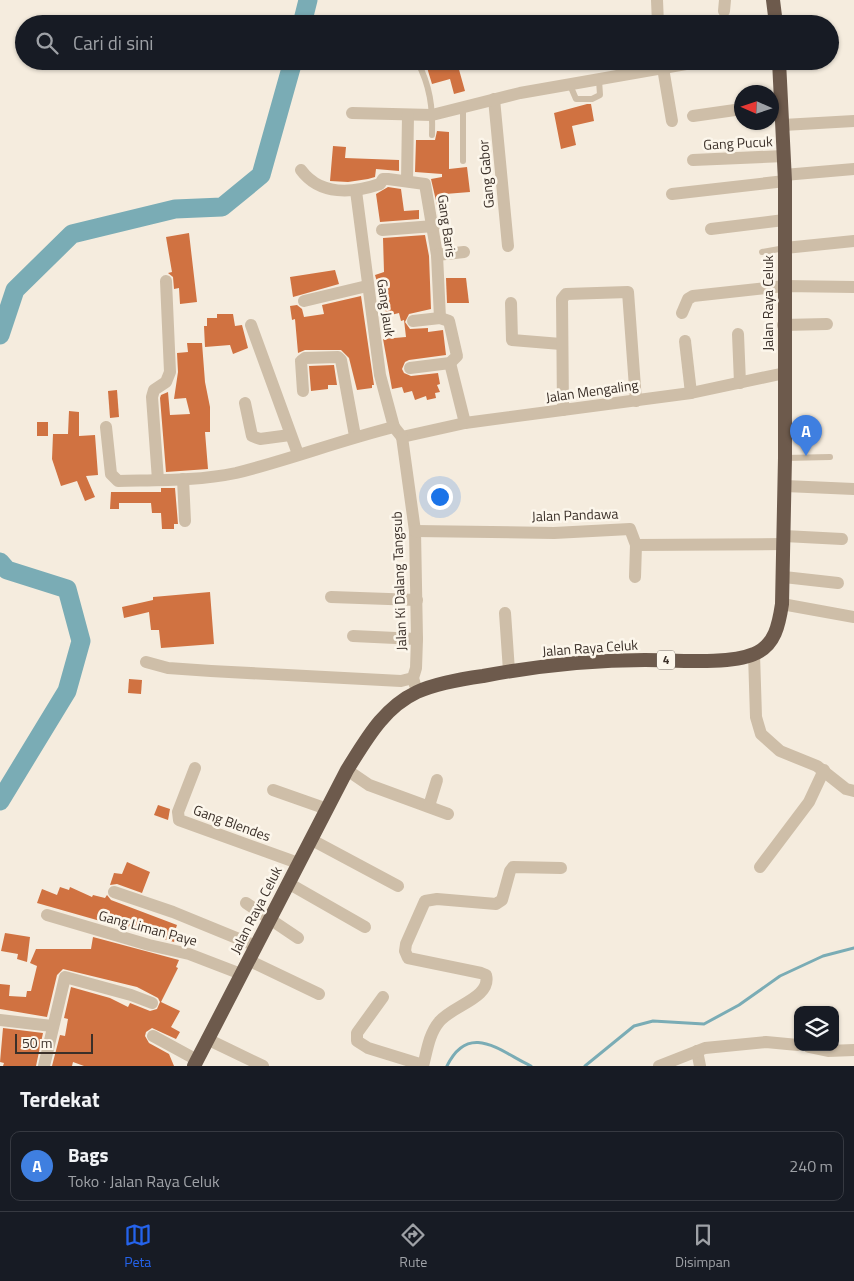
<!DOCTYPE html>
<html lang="id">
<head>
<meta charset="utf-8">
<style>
  :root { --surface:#171b24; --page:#20242c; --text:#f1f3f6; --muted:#9ea1a6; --line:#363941; --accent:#2563eb }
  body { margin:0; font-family:"Titillium Web",sans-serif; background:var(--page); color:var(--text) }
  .controls { position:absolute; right:15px; bottom:15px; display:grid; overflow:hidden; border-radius:10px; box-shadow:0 1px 4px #0004 }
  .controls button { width:45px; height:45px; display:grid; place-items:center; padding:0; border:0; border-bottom:1px solid var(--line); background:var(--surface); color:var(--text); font:25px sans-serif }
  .compass { position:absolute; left:734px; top:85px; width:45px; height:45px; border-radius:50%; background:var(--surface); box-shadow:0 1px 4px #0004; rotate:273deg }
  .scale { position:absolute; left:15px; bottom:12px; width:78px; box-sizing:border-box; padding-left:5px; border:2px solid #3b3029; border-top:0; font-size:14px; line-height:18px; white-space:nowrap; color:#3b3029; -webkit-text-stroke:4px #fcf6eb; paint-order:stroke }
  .you { position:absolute; left:439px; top:496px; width:18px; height:18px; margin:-12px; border:4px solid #fff; border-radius:50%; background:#1a73e8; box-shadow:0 0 0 8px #1a73e833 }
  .badge { display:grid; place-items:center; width:32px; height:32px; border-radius:50%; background:var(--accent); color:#fff; font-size:16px; font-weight:700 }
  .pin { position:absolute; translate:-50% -41px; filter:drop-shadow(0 1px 2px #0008) }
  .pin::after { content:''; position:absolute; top:26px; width:18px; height:15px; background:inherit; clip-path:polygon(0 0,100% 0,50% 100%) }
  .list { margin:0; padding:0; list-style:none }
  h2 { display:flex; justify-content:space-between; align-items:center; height:65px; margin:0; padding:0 20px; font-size:21px }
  h2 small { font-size:16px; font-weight:400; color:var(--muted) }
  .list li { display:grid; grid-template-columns:32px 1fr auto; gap:15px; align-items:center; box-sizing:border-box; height:70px; margin:0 10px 10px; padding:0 10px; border:1px solid var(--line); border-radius:10px }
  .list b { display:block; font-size:19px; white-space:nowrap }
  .list p { margin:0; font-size:16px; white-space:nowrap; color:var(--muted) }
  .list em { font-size:16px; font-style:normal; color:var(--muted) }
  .icon { flex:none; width:28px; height:28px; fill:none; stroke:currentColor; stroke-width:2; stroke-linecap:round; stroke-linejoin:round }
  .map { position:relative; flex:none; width:854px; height:1066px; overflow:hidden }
  .search { position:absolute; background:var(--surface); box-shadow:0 1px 4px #0004; left:15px; right:15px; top:15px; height:55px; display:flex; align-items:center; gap:12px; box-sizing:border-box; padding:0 18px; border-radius:28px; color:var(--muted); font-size:19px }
  .sheet { height:145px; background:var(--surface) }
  nav { display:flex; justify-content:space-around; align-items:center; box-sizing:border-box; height:70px; border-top:1px solid var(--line); background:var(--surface); font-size:14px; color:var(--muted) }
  nav a { display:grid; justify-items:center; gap:2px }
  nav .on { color:var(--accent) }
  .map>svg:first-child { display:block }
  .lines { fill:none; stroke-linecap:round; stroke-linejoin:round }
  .stream { stroke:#7aacb5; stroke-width:3 }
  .river { stroke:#7aacb5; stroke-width:19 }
  .building { fill:#d07241 }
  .service { stroke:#cebea8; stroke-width:6 }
  .minor { stroke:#cebea8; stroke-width:12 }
  .trunk { stroke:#6d5a4c; stroke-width:14 }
  .labels { text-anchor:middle; stroke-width:5; stroke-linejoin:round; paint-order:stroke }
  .shield { fill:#fcf6eb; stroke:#756b63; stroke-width:1 }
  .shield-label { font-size:12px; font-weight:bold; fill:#3b3029 }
  .street-label { font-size:14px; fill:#3b3029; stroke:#fcf6eb }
</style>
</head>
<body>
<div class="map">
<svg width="854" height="1066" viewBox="0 0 854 1066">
  <rect width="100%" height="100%" fill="#f5ecde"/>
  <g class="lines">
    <g class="stream">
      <path d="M 447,1066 C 469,1021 501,1052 531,1066"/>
      <path d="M 585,1066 L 634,1026 L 653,1021 L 704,1024 L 739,1005 L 780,976 L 823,956 L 854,948"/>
    </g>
    <g class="river">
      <path d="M 302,24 L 308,0"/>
      <path d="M 0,335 L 15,290 L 72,234 L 175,209 L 222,207 L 261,175 L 293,61"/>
      <path d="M 0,562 L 7,570 L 67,589 L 81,641 L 67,691 L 0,801"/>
    </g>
  </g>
  <g class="building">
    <path d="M 425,61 L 448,61 L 451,68 L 458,66 L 465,91 L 454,94 L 450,79 L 432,84 Z"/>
    <path d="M 587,104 L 591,104 L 594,121 L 572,126 L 576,145 L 561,149 L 554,113 Z"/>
    <path d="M 437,131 L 449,132 L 449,169 L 467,167 L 470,192 L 445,194 L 444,206 L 437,205 L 431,179 L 442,177 L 442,174 L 415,172 L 416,140 L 435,140 Z"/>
    <path d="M 333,146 L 346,147 L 345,158 L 399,160 L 399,171 L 376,169 L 375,177 L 368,179 L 348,182 L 330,181 Z"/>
    <path d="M 388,187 L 401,189 L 404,211 L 419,210 L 419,219 L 380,222 L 376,194 Z"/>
    <path d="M 189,233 L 197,302 L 180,304 L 179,288 L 174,289 L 173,277 L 168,273 L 172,272 L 166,237 Z"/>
    <path d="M 425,235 L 429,256 L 431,309 L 409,314 L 405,322 L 410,329 L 428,328 L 428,332 L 443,330 L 446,355 L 409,360 L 405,362 L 402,369 L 404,373 L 411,376 L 438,373 L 440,384 L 437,385 L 440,392 L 435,393 L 436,398 L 427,400 L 426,396 L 415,400 L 412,391 L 404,393 L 402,387 L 392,389 L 383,339 L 406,337 L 404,320 L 401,321 L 399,313 L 387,316 L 375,275 L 384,272 L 383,238 Z"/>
    <path d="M 335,270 L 339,284 L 293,297 L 290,277 Z"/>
    <path d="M 446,278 L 466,278 L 469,303 L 447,303 Z"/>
    <path d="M 361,296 L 374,385 L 372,385 L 372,388 L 357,390 L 349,358 L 341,350 L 305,350 L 298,353 L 295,319 L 292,320 L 290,306 L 297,305 L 302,309 L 304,317 L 324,314 L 322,305 Z"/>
    <path d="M 217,314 L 233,314 L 235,326 L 242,325 L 248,348 L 233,354 L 230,345 L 205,347 L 204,326 L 207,326 L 207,318 L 217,318 Z"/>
    <path d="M 187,343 L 202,343 L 205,382 L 210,407 L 210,432 L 205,432 L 208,469 L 166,472 L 160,398 L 161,395 L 168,392 L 170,415 L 190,414 L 186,398 L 174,399 L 178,372 L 177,353 L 188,352 Z"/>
    <path d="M 334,365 L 337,385 L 328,385 L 328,389 L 311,391 L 309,366 Z"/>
    <path d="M 117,390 L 119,417 L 110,418 L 108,391 Z"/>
    <path d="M 69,411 L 79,412 L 79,436 L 95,435 L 98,475 L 86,476 L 95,497 L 85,501 L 77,481 L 61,486 L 52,459 L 53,434 L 68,434 Z"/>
    <rect x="37" y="422" width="11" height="14"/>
    <path d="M 161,488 L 175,488 L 178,524 L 174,524 L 174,529 L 162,529 L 161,513 L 152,513 L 151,503 L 119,503 L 119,509 L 110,509 L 111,492 L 161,492 Z"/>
    <path d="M 210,592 L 214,644 L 161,648 L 159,630 L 151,630 L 149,612 L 124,618 L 122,607 L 153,600 L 153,597 Z"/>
    <path d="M 129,679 L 142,680 L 141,694 L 128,693 Z"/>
    <path d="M 158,805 L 170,809 L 168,820 L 154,815 Z"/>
    <path d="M 127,862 L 150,872 L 142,893 L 117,884 L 110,885 L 114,873 L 122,874 Z"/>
    <path d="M 60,887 L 69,890 L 70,887 L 92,897 L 93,895 L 105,898 L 107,895 L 111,900 L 177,925 L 175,931 L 178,932 L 174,942 L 37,903 L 42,889 L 57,895 Z"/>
    <path d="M 5,933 L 30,937 L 27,962 L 17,959 L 18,954 L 1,951 Z"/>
    <path d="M 93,937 L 179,960 L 176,967 L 178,968 L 161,1002 L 180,1011 L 171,1027 L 180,1032 L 176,1039 L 152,1028 L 146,1032 L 145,1036 L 149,1043 L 169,1054 L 174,1066 L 84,1066 L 73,1062 L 72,1066 L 52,1066 L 60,1035 L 65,1036 L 68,1019 L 64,1018 L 71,987 L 110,998 L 128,1007 L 130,1003 L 150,1011 L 157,1009 L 160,1002 L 158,998 L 137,987 L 63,969 L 57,975 L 47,1017 L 0,1009 L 0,984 L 10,985 L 9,996 L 26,997 L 27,991 L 31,991 L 37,966 L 30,963 L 36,949 L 91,949 Z"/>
    <path d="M 3,1028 L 43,1033 L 36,1066 L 3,1066 L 4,1063 L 0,1062 Z"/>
  </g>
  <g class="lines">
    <g class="service">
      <path d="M 417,61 C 430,85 433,108 432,135"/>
      <path d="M 570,85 L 576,99 L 592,99 L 600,95 L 599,80"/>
      <path d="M 463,161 L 463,108"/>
      <path d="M 762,252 L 785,248"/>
      <path d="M 785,458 L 830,457"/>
    </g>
    <g class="minor">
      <path d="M 657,0 L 658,24"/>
      <path d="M 724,11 L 725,0"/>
      <path d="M 663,68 L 672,121"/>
      <path d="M 494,99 L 508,246"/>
      <path d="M 352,113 L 432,115 L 520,93 L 703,61"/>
      <path d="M 693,116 L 742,109"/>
      <path d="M 783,125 L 854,121"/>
      <path d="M 693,160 L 784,156"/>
      <path d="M 301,170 C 320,196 353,193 380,184 L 383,179 L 388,179 L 425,184 L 437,255 L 440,318"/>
      <path d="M 784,175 L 854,169"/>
      <path d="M 407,181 L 408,115"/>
      <path d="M 356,191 L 380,375 L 394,427"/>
      <path d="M 672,194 L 785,181"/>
      <path d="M 711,229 L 784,220"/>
      <path d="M 382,230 L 434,226"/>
      <path d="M 785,248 L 854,241"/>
      <path d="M 437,255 L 464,252"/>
      <path d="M 304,301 L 367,286"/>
      <path d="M 511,303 L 512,340 L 561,344"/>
      <path d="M 682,313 L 688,299 L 693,296 L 784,286 L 854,287"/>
      <path d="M 251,325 L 298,454"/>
      <path d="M 783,325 L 827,324"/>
      <path d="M 738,334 L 740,383"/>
      <path d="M 685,341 L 691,393"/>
      <path d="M 450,363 L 465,423"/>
      <path d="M 410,368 L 450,363 L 457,356 L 449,321 L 440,318 L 413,321"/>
      <path d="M 303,391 L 301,361 L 305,358 L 338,357 L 341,360 L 355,436"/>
      <path d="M 245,403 L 252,436 L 260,439 L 290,435"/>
      <path d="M 563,410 L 562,299 L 566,294 L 628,292 L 636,401"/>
      <path d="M 106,427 L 111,474 L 118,481 C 157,480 198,481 236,473 C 289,460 341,440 394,427 L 402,437"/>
      <path d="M 402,437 L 465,423 L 691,393 L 785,373"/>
      <path d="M 402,437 L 415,531 L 417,639 L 416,668 L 413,678 L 415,685"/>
      <path d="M 183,479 L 185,521"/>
      <path d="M 158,480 L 152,397 L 154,390 L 166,382 L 170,372 L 166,281"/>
      <path d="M 785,486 L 854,489"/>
      <path d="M 415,531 L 554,533 L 630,529 L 636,545 L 635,577"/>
      <path d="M 784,536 L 842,539"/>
      <path d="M 636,545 L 784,544"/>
      <path d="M 784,577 L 838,583"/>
      <path d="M 331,597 L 417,600"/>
      <path d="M 782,604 L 854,617"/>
      <path d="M 505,613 L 509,671"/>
      <path d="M 353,636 L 417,639"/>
      <path d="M 754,654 L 756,717 L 761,734 L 780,751 L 817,766 L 846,789 L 854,791"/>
      <path d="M 146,662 L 168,668 L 211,671 L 401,681 L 413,678"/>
      <path d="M 195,768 L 178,812 L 179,820 L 298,863"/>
      <path d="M 347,770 L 369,785 L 448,814"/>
      <path d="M 273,790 L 327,809"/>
      <path d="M 429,806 L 437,780"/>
      <path d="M 312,840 L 398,886"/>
      <path d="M 760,867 L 809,802 L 824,770"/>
      <path d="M 288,883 L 365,927"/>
      <path d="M 114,892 L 173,912 L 256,946"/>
      <path d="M 246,903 L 298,938"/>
      <path d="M 47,915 L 149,945 L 189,954 L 241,974"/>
      <path d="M 248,960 L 319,994"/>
      <path d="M 383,997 L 357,1033 L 357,1041 L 368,1048 L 423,1065"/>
      <path d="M 0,1020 L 52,1026"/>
      <path d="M 153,1036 L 197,1060"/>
      <path d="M 207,1039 L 263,1066"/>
      <path d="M 809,1047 L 828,1051 L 854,1050"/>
      <path d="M 697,1051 L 700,1066"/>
      <path d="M 44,1066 L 65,977 L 131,995 L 152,1003"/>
      <path d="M 423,1066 C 427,1051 429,1034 439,1022 C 451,1006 492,998 486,975 L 481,973 L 408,958 L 405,951 L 406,944 L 425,901 L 437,899 L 496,904 L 502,900 L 510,871 L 513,867 L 561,868"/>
      <path d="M 659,1066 L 705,1048 L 766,1042 L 798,1045"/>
    </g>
    <g class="trunk">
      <path d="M 773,0 L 776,24"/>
      <path d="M 194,1066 L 347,770 C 366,740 383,708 417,692 C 437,683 461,679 483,676 C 536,666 591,660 645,660 C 674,660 728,665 754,654 C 775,646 779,624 782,604 L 785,458 L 785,181 L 779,61"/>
    </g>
  </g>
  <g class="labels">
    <rect class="shield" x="657" y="650.5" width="18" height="19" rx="4"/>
    <g class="shield-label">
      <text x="666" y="664">4</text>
    </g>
    <g class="street-label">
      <text transform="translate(738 143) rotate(-3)" y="5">Gang Pucuk</text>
      <text transform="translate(486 174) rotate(-95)" y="5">Gang Gabor</text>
      <text transform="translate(447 226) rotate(82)" y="5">Gang Baris</text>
      <text transform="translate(768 303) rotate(-90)" y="5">Jalan Raya Celuk</text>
      <text transform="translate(386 308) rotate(82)" y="5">Gang Jauk</text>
      <text transform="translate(592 391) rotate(-8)" y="5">Jalan Mengaling</text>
      <text transform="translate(575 515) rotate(-2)" y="5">Jalan Pandawa</text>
      <text transform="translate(399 581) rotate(-92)" y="5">Jalan Ki Dalang Tangsub</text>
      <text transform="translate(590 648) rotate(-4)" y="5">Jalan Raya Celuk</text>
      <text transform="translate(232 823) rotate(20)" y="5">Gang Blendes</text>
      <text transform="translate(256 910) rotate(-63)" y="5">Jalan Raya Celuk</text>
      <text transform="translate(148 928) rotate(15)" y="5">Gang Liman Paye</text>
    </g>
  </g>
</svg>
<div class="controls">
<button><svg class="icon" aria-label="layers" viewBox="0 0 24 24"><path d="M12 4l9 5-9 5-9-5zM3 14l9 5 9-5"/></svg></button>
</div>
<svg class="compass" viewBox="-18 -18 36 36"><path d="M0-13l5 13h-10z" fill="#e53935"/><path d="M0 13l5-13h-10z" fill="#9ea1a6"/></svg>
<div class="scale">50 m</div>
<div class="you"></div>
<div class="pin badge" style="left:806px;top:456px;background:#3f7fe0">A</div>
<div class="search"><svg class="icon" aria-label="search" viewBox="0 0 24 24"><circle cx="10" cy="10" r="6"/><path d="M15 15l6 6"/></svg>Cari di sini</div>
</div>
<section class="sheet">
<h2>Terdekat<small></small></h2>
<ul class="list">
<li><span class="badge" style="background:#3f7fe0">A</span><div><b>Bags</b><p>Toko · Jalan Raya Celuk</p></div><em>240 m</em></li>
</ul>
</section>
<nav>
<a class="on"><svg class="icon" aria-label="map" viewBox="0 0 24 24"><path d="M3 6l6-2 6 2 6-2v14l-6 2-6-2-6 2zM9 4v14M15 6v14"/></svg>Peta</a>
<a><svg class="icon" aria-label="directions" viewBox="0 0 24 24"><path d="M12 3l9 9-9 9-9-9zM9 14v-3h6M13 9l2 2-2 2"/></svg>Rute</a>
<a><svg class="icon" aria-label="saved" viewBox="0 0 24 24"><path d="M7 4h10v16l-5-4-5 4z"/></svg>Disimpan</a>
</nav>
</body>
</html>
